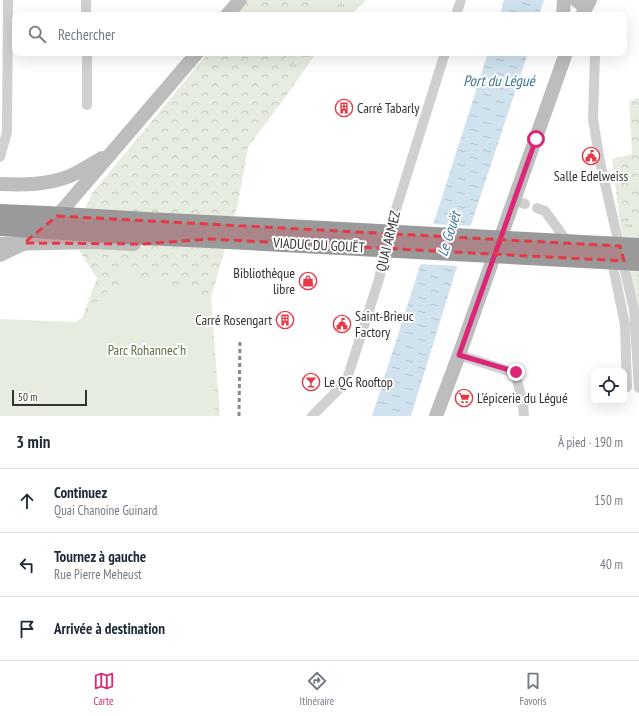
<!DOCTYPE html>
<html lang="fr">
<head>
<meta charset="utf-8">
<style>
  :root { --surface:#fff; --page:#f6f6f7; --text:#1f2937; --muted:#747a83; --line:#e0e1e3; --accent:#db2777 }
  body { margin:0; font-family:"PT Sans Narrow",sans-serif; background:var(--page); color:var(--text) }
  .controls { position:absolute; right:12px; bottom:12px; display:grid; overflow:hidden; border-radius:8px; box-shadow:0 4px 16px #0002 }
  .controls button { width:36px; height:36px; display:grid; place-items:center; padding:0; border:0; border-bottom:1px solid var(--line); background:var(--surface); color:var(--text); font:20px sans-serif }
  .scale { position:absolute; left:12px; bottom:10px; width:75px; box-sizing:border-box; padding-left:4px; border:2px solid #333; border-top:0; font-size:11px; line-height:14px; white-space:nowrap; color:#333; -webkit-text-stroke:3px #fff; paint-order:stroke }
  .stop { position:absolute; width:12px; height:12px; margin:-9px; border:3px solid #db2777; border-radius:50%; background:#fff }
  .stop.end { background:#db2777; border-color:#fff; box-shadow:0 1px 4px #0008 }
  .list { margin:0; padding:0; list-style:none }
  h2 { display:flex; justify-content:space-between; align-items:center; height:52px; margin:0; padding:0 16px; font-size:17px }
  h2 small { font-size:13px; font-weight:400; color:var(--muted) }
  .list li { display:grid; grid-template-columns:26px 1fr auto; gap:12px; align-items:center; box-sizing:border-box; height:64px; padding:0 16px; border-top:1px solid var(--line) }
  .list b { display:block; font-size:15px; white-space:nowrap }
  .list p { margin:0; font-size:13px; white-space:nowrap; color:var(--muted) }
  .list em { font-size:13px; font-style:normal; color:var(--muted) }
  .icon { flex:none; width:22px; height:22px; fill:none; stroke:currentColor; stroke-width:2; stroke-linecap:round; stroke-linejoin:round }
  .map { position:relative; flex:none; width:639px; height:416px; overflow:hidden }
  .search { position:absolute; background:var(--surface); box-shadow:0 4px 16px #0002; left:12px; right:12px; top:12px; height:44px; display:flex; align-items:center; gap:10px; box-sizing:border-box; padding:0 14px; border-radius:8px; color:var(--muted); font-size:15px }
  .sheet { height:244px; background:var(--surface) }
  nav { display:flex; justify-content:space-around; align-items:center; box-sizing:border-box; height:56px; border-top:1px solid var(--line); background:var(--surface); font-size:11px; color:var(--muted) }
  nav a { display:grid; justify-items:center; gap:2px }
  nav .on { color:var(--accent) }
  .map>svg:first-child { display:block }
  .grass { fill:url(#grass-tufts) }
  .forest { fill:url(#forest-crowns) }
  .park { fill:#e6ecdf }
  .water { fill:url(#water-ripples) }
  .pier { fill:#fff }
  .lines { fill:none; stroke-linecap:round; stroke-linejoin:round }
  .street { stroke:#d0d0d0; stroke-width:10 }
  .secondary { stroke:#bdbdbd; stroke-width:14 }
  .highway { stroke:#9a9a9a; stroke-width:18 }
  .rail { stroke:#888; stroke-width:3; stroke-dasharray:4 3; stroke-linecap:butt }
  .secondary-bridge { stroke:#bdbdbd; stroke-width:14 }
  .highway-bridge { stroke:#9a9a9a; stroke-width:18 }
  .route { stroke:#db2777; stroke-width:5 }
  .marked { fill:#e63946; fill-opacity:0.2; stroke:#e63946; stroke-width:3; stroke-dasharray:8 5; stroke-linejoin:round }
  .labels { text-anchor:middle; stroke-width:4; stroke-linejoin:round; paint-order:stroke }
  .poi-label { font-size:14px; fill:#333; stroke:#fff; text-anchor:start }
  .street-label { font-size:14px; fill:#333; stroke:#fff }
  .park-label { font-size:14px; fill:#56703f; stroke:#fff }
  .water-label { font-size:15px; font-style:italic; fill:#3f7597; stroke:#fff }
</style>
</head>
<body>
<div class="map">
<svg width="639" height="416" viewBox="0 0 639 416">
  <defs>
    <pattern id="grass-tufts" width="24" height="20" patternUnits="userSpaceOnUse"><rect width="24" height="20" fill="#e6ecdf"/><path d="M3 7l-1-3M5 7V3M7 7l1-3M15 17l-1-3M17 17v-4M19 17l1-3" fill="none" stroke="#c6cbc0"/></pattern>
    <pattern id="forest-crowns" width="20" height="18" patternUnits="userSpaceOnUse"><rect width="20" height="18" fill="#e6ecdf"/><path d="M2 6a3 3 0 1 1 6 0M12 15a3 3 0 1 1 6 0" fill="none" stroke="#c6cbc0"/></pattern>
    <pattern id="water-ripples" width="26" height="14" patternUnits="userSpaceOnUse"><rect width="26" height="14" fill="#cfe2ee"/><path d="M2 4q2-2 4 0t4 0M15 11q2-2 4 0t4 0" fill="none" stroke="#b2c2cd"/></pattern>
  </defs>
  <rect width="100%" height="100%" fill="#fff"/>
  <g class="grass">
    <path d="M 325,0 L 366,0 L 351,15 L 315,15 Z"/>
    <path d="M 289,53 L 316,53 L 292,88 L 286,58 Z"/>
    <path d="M 620,223 L 639,224 L 639,321 Z"/>
  </g>
  <g class="forest">
    <path d="M 237,0 L 325,0 L 315,15 L 230,15 Z"/>
    <path d="M 208,53 L 289,53 L 286,58 L 292,88 L 248,147 L 238,203 L 211,298 L 220,416 L 76,416 L 76,322 L 82,318 L 97,278 L 71,238 L 93,192 Z"/>
    <path d="M 639,98 L 639,224 L 620,223 L 612,159 L 632,154 L 629,101 Z"/>
  </g>
  <path class="park" d="M 120,269 L 211,298 L 215,416 L 0,416 L 0,319 L 76,322 L 97,307 L 97,301 L 121,283 Z"/>
  <g class="water">
    <path d="M 504,0 L 544,0 L 539,15 L 500,15 Z"/>
    <path d="M 488,53 L 528,53 L 456,270 L 411,416 L 372,416 Z"/>
  </g>
  <path class="pier" d="M 431,224 L 473,226 L 460,266 L 418,264 Z"/>
  <g class="lines">
    <g class="street">
      <path d="M 86,0 L 86,15"/>
      <path d="M 456,15 L 461,0"/>
      <path d="M 87,53 L 87,105"/>
      <path d="M 595,53 L 593,119 L 600,162 L 634,310 L 639,388"/>
      <path d="M 0,157 L 7,132 L 8,0"/>
      <path d="M 514,200 L 525,204"/>
      <path d="M 537,208 L 545,211 L 569,244"/>
      <path d="M 605,262 L 613,266 L 625,325 L 627,387"/>
      <path d="M 459,355 L 515,373 L 523,403 L 524,416"/>
      <path d="M 312,416 L 346,382 L 379,279 L 393,219 L 445,53"/>
    </g>
    <g class="secondary">
      <path d="M 576,0 L 585,7"/>
      <path d="M 227,15 L 240,0"/>
      <path d="M 563,15 L 564,0"/>
      <path d="M 582,15 L 590,0"/>
      <path d="M 0,184 C 24,185 47,185 70,176 C 81,171 92,164 102,158"/>
      <path d="M 53,221 L 197,53"/>
      <path d="M 0,255 L 25,243"/>
      <path d="M 436,416 L 459,355 L 566,53"/>
    </g>
    <g class="highway">
      <path d="M 0,213 L 47,215"/>
      <path d="M 146,221 L 248,226"/>
      <path d="M 145,236 L 209,239"/>
    </g>
    <path class="rail" d="M 239,416 L 240,339"/>
    <path class="secondary-bridge" d="M 0,244 L 96,242 L 134,244"/>
    <g class="highway-bridge">
      <path d="M 47,215 L 146,221"/>
      <path d="M 248,226 L 639,247"/>
      <path d="M 0,227 L 145,236"/>
      <path d="M 209,239 L 639,262"/>
    </g>
  </g>
  <g class="lines">
    <path class="route" d="M 516,372 L 459,355 L 536,139"/>
  </g>
  <path class="marked" d="M 57,216 L 620,246 L 624,261 L 209,239 L 144,244 L 24,243 Z"/>
  <defs>
    <symbol id="building-ring" viewBox="-11 -11 22 22"><circle r="9.5" fill="#fff" stroke="#e63946" stroke-width="1.5"/><path d="M-4-6H4V6H1V3H-1V6H-4ZM-2.5-4.3h1.7v1.8h-1.7ZM.8-4.3h1.7v1.8H.8ZM-2.5-1h1.7V.8h-1.7ZM.8-1h1.7V.8H.8Z" fill="#e63946"/></symbol>
    <symbol id="civic-ring" viewBox="-11 -11 22 22"><circle r="9.5" fill="#fff" stroke="#e63946" stroke-width="1.5"/><path d="M-.6-6.5H3V-4.5H.6V-3L4-1V1h2V6H-6V1h2V-1L-.6-3ZM-1.2 2.5V6h2.4V2.5Z" fill="#e63946"/></symbol>
    <symbol id="shop-ring" viewBox="-11 -11 22 22"><circle r="9.5" fill="#fff" stroke="#e63946" stroke-width="1.5"/><path d="M-5-2.5h2.3a2.7 3.5 0 0 1 5.4 0H5L5.5 6h-11ZM-1.5-2.5h3a1.5 2.3 0 0 0-3 0Z" fill="#e63946"/></symbol>
    <symbol id="bar-ring" viewBox="-11 -11 22 22"><circle r="9.5" fill="#fff" stroke="#e63946" stroke-width="1.5"/><path d="M-6-5H6L.8 .8V4.5H3.5V6h-7V4.5H-.8V.8Z" fill="#e63946"/></symbol>
    <symbol id="supermarket-ring" viewBox="-11 -11 22 22"><circle r="9.5" fill="#fff" stroke="#e63946" stroke-width="1.5"/><path d="M-6-5.5h2.5l.6 2H6L4.5 2H-2.5L-4.4-4H-6ZM-1.5 3.2a1.3 1.3 0 1 0 .1 0ZM3 3.2a1.3 1.3 0 1 0 .1 0Z" fill="#e63946"/></symbol>
  </defs>
  <g fill-rule="evenodd">
    <use href="#building-ring" x="334" y="98" width="20" height="20"/>
    <use href="#civic-ring" x="581" y="146" width="20" height="20"/>
    <use href="#shop-ring" x="298" y="271" width="20" height="20"/>
    <use href="#building-ring" x="275" y="310" width="20" height="20"/>
    <use href="#civic-ring" x="332" y="314" width="20" height="20"/>
    <use href="#bar-ring" x="301" y="372" width="20" height="20"/>
    <use href="#supermarket-ring" x="454" y="388" width="20" height="20"/>
  </g>
  <g class="labels">
    <g class="poi-label">
      <text x="357" y="113">Carré Tabarly</text>
      <text x="591" y="181" text-anchor="middle">Salle Edelweiss</text>
      <text x="295" y="278" text-anchor="end">Bibliothèque<tspan x="295" dy="16">libre</tspan></text>
      <text x="355" y="321">Saint-Brieuc<tspan x="355" dy="16">Factory</tspan></text>
      <text x="272" y="325" text-anchor="end">Carré Rosengart</text>
      <text x="324" y="387">Le QG Rooftop</text>
      <text x="477" y="403">L'épicerie du Légué</text>
    </g>
    <g class="street-label">
      <text transform="translate(388 241) rotate(-76)" y="5">QUAI ARMEZ</text>
      <text transform="translate(319 245) rotate(3)" y="5">VIADUC DU GOUËT</text>
    </g>
    <g class="park-label">
      <text x="147" y="355">Parc Rohannec'h</text>
    </g>
    <g class="water-label">
      <text x="499" y="86">Port du Légué</text>
      <text transform="translate(449 234) rotate(-72)" y="5">Le Gouët</text>
    </g>
  </g>
</svg>
<div class="controls">
<button><svg class="icon" aria-label="locate" viewBox="0 0 24 24"><circle cx="12" cy="12" r="6"/><path d="M12 2v4M12 18v4M2 12h4M18 12h4"/></svg></button>
</div>
<div class="scale">50 m</div>
<div class="stop" style="left:536px;top:139px"></div>
<div class="stop end" style="left:516px;top:372px"></div>
<div class="search"><svg class="icon" aria-label="search" viewBox="0 0 24 24"><circle cx="10" cy="10" r="6"/><path d="M15 15l6 6"/></svg>Rechercher</div>
</div>
<section class="sheet">
<h2>3 min<small>À pied · 190 m</small></h2>
<ul class="list">
<li><svg class="icon" aria-label="ahead" viewBox="0 0 24 24"><path d="M12 20V5M6 11l6-6 6 6"/></svg><div><b>Continuez</b><p>Quai Chanoine Guinard</p></div><em>150 m</em></li>
<li><svg class="icon" aria-label="left" viewBox="0 0 24 24"><path d="M17 20v-9H6M10 6l-5 5 5 5"/></svg><div><b>Tournez à gauche</b><p>Rue Pierre Meheust</p></div><em>40 m</em></li>
<li><svg class="icon" aria-label="arrive" viewBox="0 0 24 24"><path d="M6 21V4h12l-3 4 3 4H6"/></svg><div><b>Arrivée à destination</b></div></li>
</ul>
</section>
<nav>
<a class="on"><svg class="icon" aria-label="map" viewBox="0 0 24 24"><path d="M3 6l6-2 6 2 6-2v14l-6 2-6-2-6 2zM9 4v14M15 6v14"/></svg>Carte</a>
<a><svg class="icon" aria-label="directions" viewBox="0 0 24 24"><path d="M12 3l9 9-9 9-9-9zM9 14v-3h6M13 9l2 2-2 2"/></svg>Itinéraire</a>
<a><svg class="icon" aria-label="saved" viewBox="0 0 24 24"><path d="M7 4h10v16l-5-4-5 4z"/></svg>Favoris</a>
</nav>
</body>
</html>
